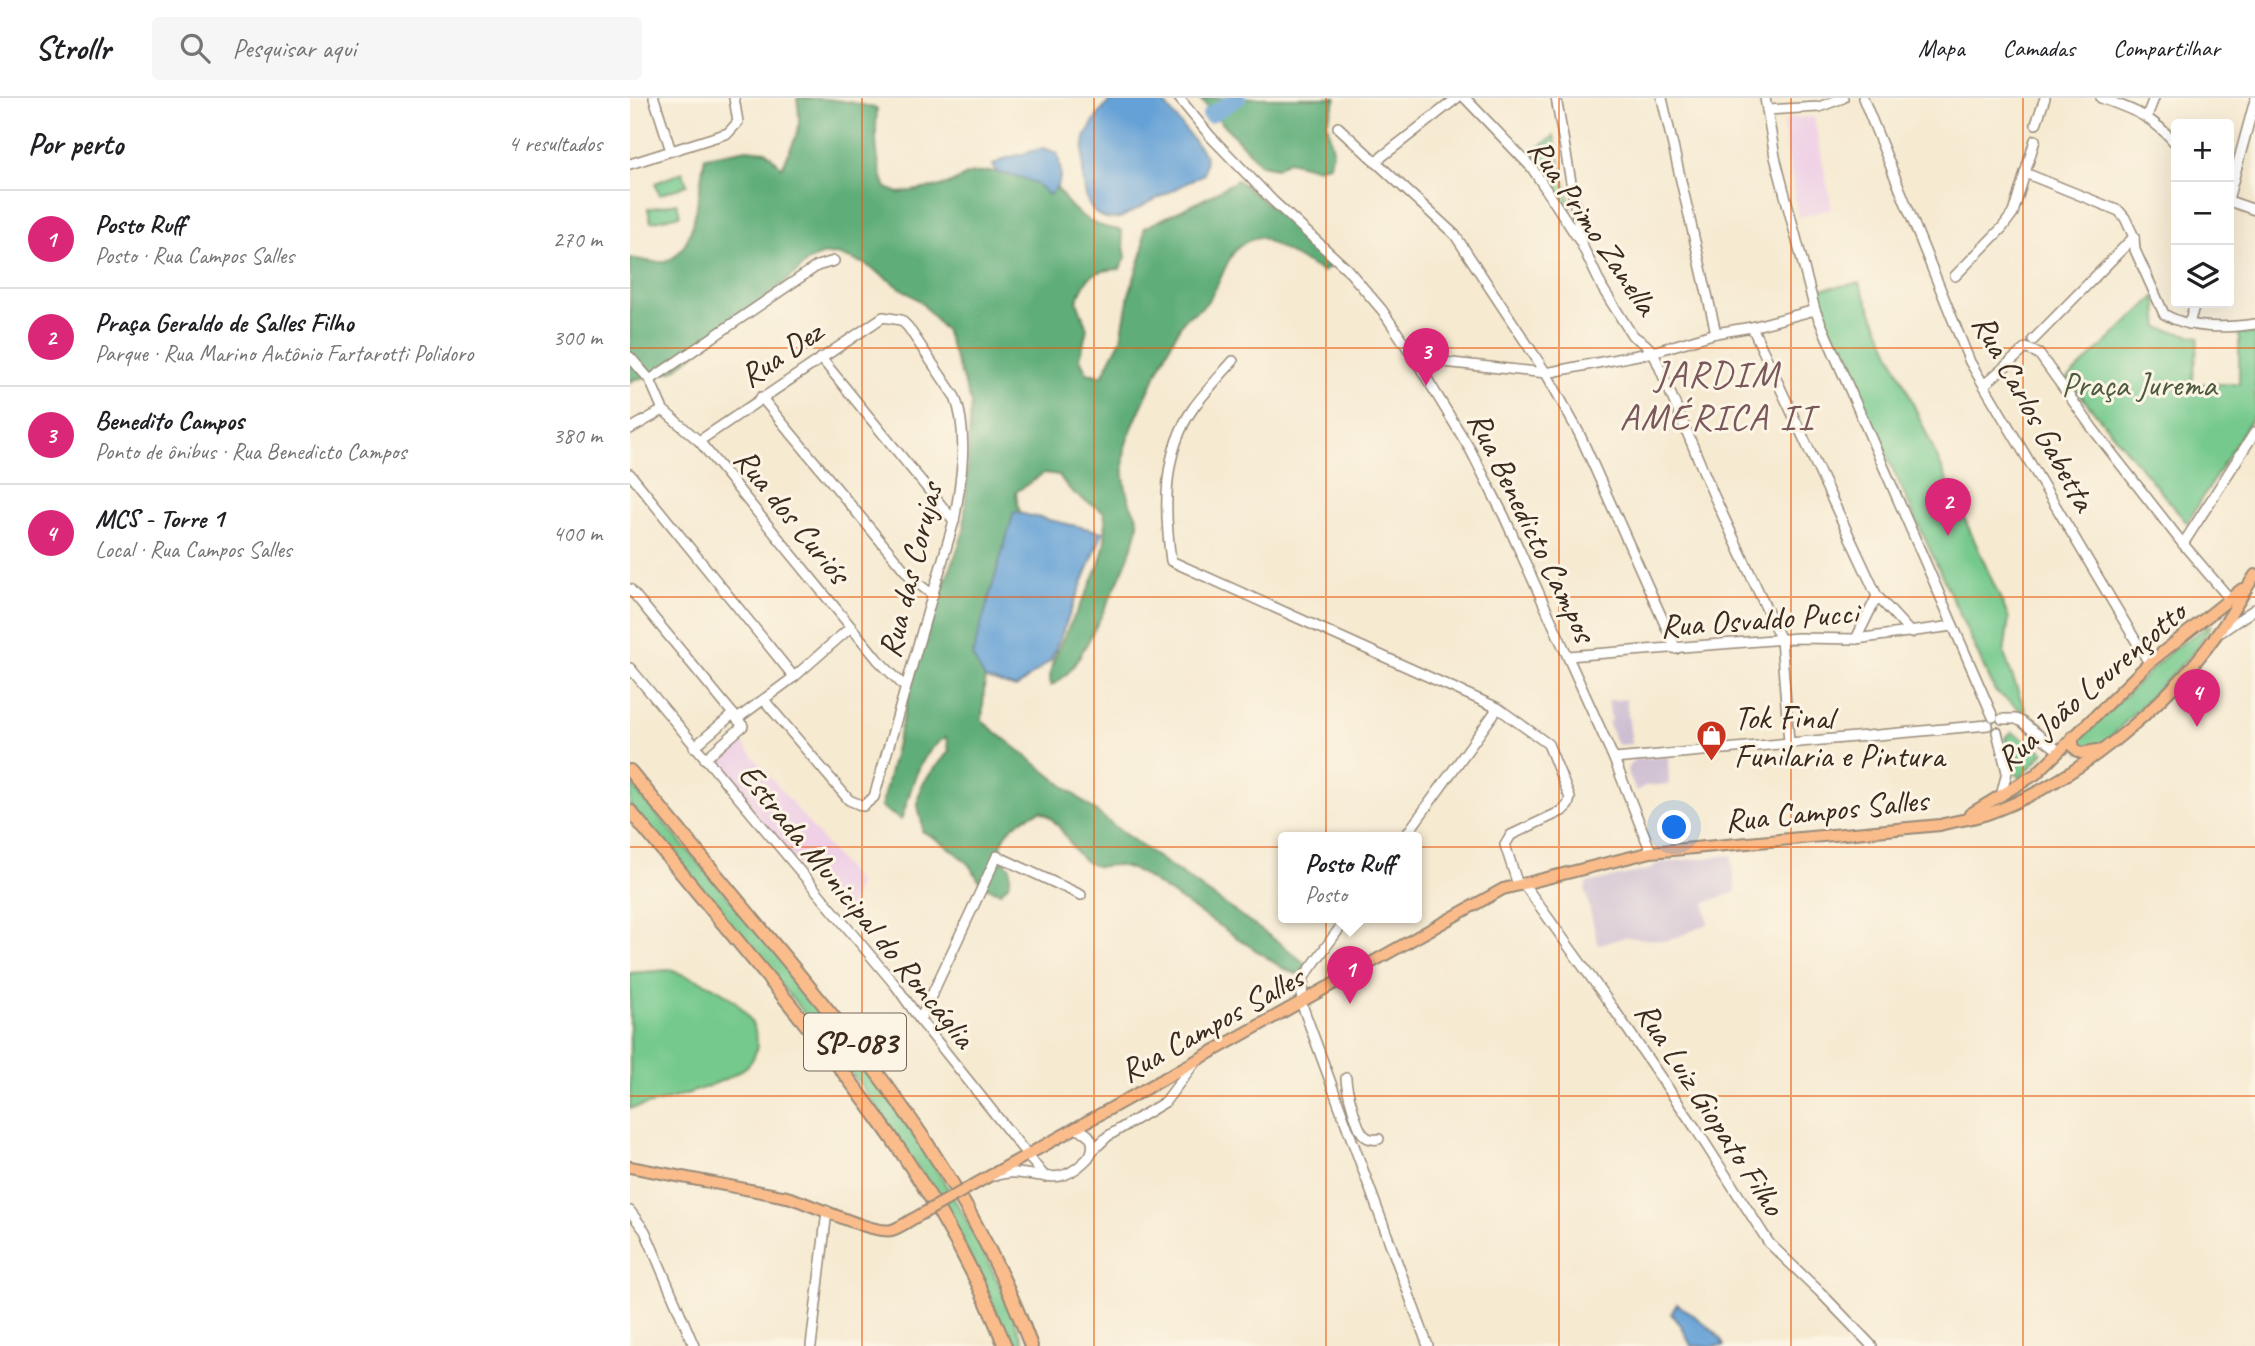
<!DOCTYPE html>
<html lang="pt">
<head>
<meta charset="utf-8">
<style>
  :root { --surface:#fff; --page:#f6f6f6; --text:#202124; --muted:#757577; --line:#e0e0e0; --accent:#db2777 }
  body { margin:0; font-family:Caveat,sans-serif; background:var(--page); color:var(--text) }
  .controls { position:absolute; right:21px; top:21px; display:grid; overflow:hidden; border-radius:7px; box-shadow:0 7px 28px #0002 }
  .controls button { width:63px; height:63px; display:grid; place-items:center; padding:0; border:0; border-bottom:2px solid var(--line); background:var(--surface); color:var(--text); font:35px sans-serif }
  .you { position:absolute; left:1045px; top:730px; width:24px; height:24px; margin:-18px; border:5px solid #fff; border-radius:50%; background:#1a73e8; box-shadow:0 0 0 10px #1a73e833 }
  .badge { display:grid; place-items:center; width:46px; height:46px; border-radius:50%; background:var(--accent); color:#fff; font-size:23px; font-weight:700 }
  .pin { position:absolute; translate:-50% -58px; filter:drop-shadow(0 2px 4px #0008) }
  .pin::after { content:''; position:absolute; top:37px; width:24px; height:21px; background:inherit; clip-path:polygon(0 0,100% 0,50% 100%) }
  .popup { position:absolute; left:648px; top:734px; width:144px; height:91px; box-sizing:border-box; display:grid; place-content:center; border-radius:7px; background:var(--surface); filter:drop-shadow(0 2px 5px #0005); font-size:23px; white-space:nowrap; color:var(--muted) }
  .popup b { font-size:26px; color:var(--text) }
  .popup::after { content:''; position:absolute; left:50%; top:100%; margin-left:-14px; border:14px solid transparent; border-top-color:var(--surface) }
  .list { margin:0; padding:0; list-style:none }
  h2 { display:flex; justify-content:space-between; align-items:center; height:91px; margin:0; padding:0 28px; font-size:30px }
  h2 small { font-size:23px; font-weight:400; color:var(--muted) }
  .list li { display:grid; grid-template-columns:46px 1fr auto; gap:21px; align-items:center; box-sizing:border-box; height:98px; padding:0 28px; border-top:2px solid var(--line) }
  .list b { display:block; font-size:26px; white-space:nowrap }
  .list p { margin:0; font-size:23px; white-space:nowrap; color:var(--muted) }
  .list em { font-size:23px; font-style:normal; color:var(--muted) }
  .icon { flex:none; width:38px; height:38px; fill:none; stroke:currentColor; stroke-width:2; stroke-linecap:round; stroke-linejoin:round }
  .map { position:relative; flex:none; width:1625px; height:1248px; overflow:hidden }
  header { display:flex; align-items:center; gap:42px; box-sizing:border-box; height:98px; padding:0 35px; background:var(--surface); border-bottom:2px solid var(--line) }
  header strong { font-size:33px }
  nav { display:flex; gap:38px; margin-inline-start:auto; font-size:24px }
  .search { width:490px; height:63px; background:var(--page); display:flex; align-items:center; gap:18px; box-sizing:border-box; padding:0 24px; border-radius:7px; color:var(--muted); font-size:26px }
  main { display:flex }
  aside { flex:1; background:var(--surface) }
  .map>svg:first-child { display:block }
  .built { fill:#efd0e6 }
  .industrial { fill:#cdbed2 }
  .green { fill:#74c98d; stroke:#587a56; stroke-width:2 }
  .forest { fill:#5fad78; stroke:#4d6c4b; stroke-width:2 }
  .water { fill:#65a1d6; stroke:#50667a; stroke-width:2 }
  .lines { fill:none; stroke-linecap:round; stroke-linejoin:round }
  .river { stroke:#65a1d6; stroke-width:16 }
  .minor-casing { stroke:#988a78; stroke-width:12 }
  .major-casing { stroke:#988a78; stroke-width:14 }
  .highway-casing { stroke:#988a78; stroke-width:16 }
  .minor { stroke:#fff; stroke-width:9 }
  .major { stroke:#fabc8b; stroke-width:10 }
  .highway { stroke:#fabc8b; stroke-width:12 }
  .major-bridge-casing { stroke:#988a78; stroke-width:14; stroke-linecap:butt }
  .major-bridge { stroke:#fabc8b; stroke-width:10 }
  .grid { fill:none; stroke:#e8590c; stroke-width:2; stroke-opacity:0.55 }
  .labels { text-anchor:middle; stroke-width:6; stroke-linejoin:round; paint-order:stroke }
  .shield { fill:#fcf5e5; stroke:#75675a; stroke-width:2 }
  .shield-label { font-size:32px; font-weight:bold; fill:#3b2a1e }
  .street-label { font-size:33px; fill:#3b2a1e; stroke:#fcf5e5 }
  .park-label { font-size:33px; fill:#4c5a3f; stroke:#fcf5e5 }
  .poi-label { font-size:33px; fill:#3b2a1e; stroke:#fcf5e5; text-anchor:start }
  .quarter-label { font-size:37px; letter-spacing:2px; fill:#79575a; stroke:#fcf5e5 }
</style>
</head>
<body>
<header>
<strong>Strollr</strong>
<div class="search"><svg class="icon" aria-label="search" viewBox="0 0 24 24"><circle cx="10" cy="10" r="6"/><path d="M15 15l6 6"/></svg>Pesquisar aqui</div>
<nav><a>Mapa</a><a>Camadas</a><a>Compartilhar</a></nav>
</header>
<main>
<aside>
<h2>Por perto<small>4 resultados</small></h2>
<ul class="list">
<li><span class="badge">1</span><div><b>Posto Ruff</b><p>Posto · Rua Campos Salles</p></div><em>270 m</em></li>
<li><span class="badge">2</span><div><b>Praça Geraldo de Salles Filho</b><p>Parque · Rua Marino Antônio Fartarotti Polidoro</p></div><em>300 m</em></li>
<li><span class="badge">3</span><div><b>Benedito Campos</b><p>Ponto de ônibus · Rua Benedicto Campos</p></div><em>380 m</em></li>
<li><span class="badge">4</span><div><b>MCS - Torre 1</b><p>Local · Rua Campos Salles</p></div><em>400 m</em></li>
</ul>
</aside>
<div class="map">
<svg width="1625" height="1248" viewBox="0 0 1625 1248">
  <rect width="100%" height="100%" fill="#fcf5e5"/>
  <filter id="ink" filterUnits="userSpaceOnUse"><feTurbulence type="fractalNoise" baseFrequency=".0143" numOctaves="2"/><feDisplacementMap in="SourceGraphic" scale="14" xChannelSelector="R" yChannelSelector="G"/><feConvolveMatrix kernelMatrix="1 2 1 2 8 2 1 2 1" color-interpolation-filters="sRGB"/></filter>
  <filter id="wash" filterUnits="userSpaceOnUse"><feTurbulence type="fractalNoise" baseFrequency=".00686" numOctaves="4" result="noise"/><feDisplacementMap in="SourceGraphic" scale="28" xChannelSelector="R" yChannelSelector="G"/><feGaussianBlur stdDeviation="1.57" result="paint"/><feColorMatrix in="noise" values="0 0 0 0 0 0 0 0 0 0 0 0 0 0 0 0 0 1.4 0 .05"/><feComposite in="paint" operator="in"/></filter>
  <g filter="url(#wash)">
    <rect width="100%" height="100%" fill="#f6ead1"/>
    <g class="built">
      <path d="M 1184,19 L 1202,111 L 1168,119 L 1153,27 L 1158,20 Z"/>
      <path d="M 108,640 L 228,785 L 216,826 L 82,662 Z"/>
    </g>
    <g class="industrial">
      <path d="M 996,601 L 1002,646 L 987,647 L 978,624 L 981,622 L 978,603 Z"/>
      <path d="M 1038,659 L 1039,686 L 1015,688 L 1006,693 L 997,672 L 1000,666 L 1005,661 Z"/>
      <path d="M 1101,757 L 1106,794 L 1075,805 L 1078,826 L 1038,843 L 995,839 L 968,847 L 955,791 L 957,785 L 1018,772 L 1029,765 Z"/>
    </g>
    <g class="green">
      <path d="M 924,38 L 941,109 L 939,116 L 898,58 Z"/>
      <path d="M 53,74 L 57,87 L 29,97 L 25,85 Z"/>
      <path d="M 47,105 L 50,117 L 21,124 L 18,111 Z"/>
      <path d="M 1229,185 L 1379,520 L 1374,556 L 1397,617 L 1365,593 L 1197,228 L 1189,191 Z"/>
      <path d="M 1526,198 L 1529,230 L 1569,239 L 1562,286 L 1609,286 L 1609,235 L 1625,235 L 1625,315 L 1557,425 L 1437,281 Z"/>
      <path d="M 1582,526 L 1563,555 L 1476,644 L 1450,655 L 1446,645 L 1544,550 Z"/>
      <path d="M 1382,634 L 1414,654 L 1390,681 L 1383,671 L 1375,640 Z"/>
      <path d="M 0,685 C 116,822 250,965 337,1123 C 360,1163 378,1205 395,1248 L 381,1248 C 297,1035 141,881 0,707 Z"/>
      <path d="M 40,872 C 59,879 81,885 98,898 C 117,911 136,939 122,962 C 110,983 25,1007 0,1010 L 0,875 Z"/>
    </g>
    <g class="forest">
      <path d="M 167,0 C 195,0 220,2 247,11 C 245,38 245,64 256,90 L 269,95 L 317,87 L 339,76 L 354,74 L 393,72 L 422,81 C 437,110 457,129 491,132 L 496,159 L 490,171 C 463,172 456,177 447,203 L 457,230 L 450,261 L 457,275 L 472,278 L 491,241 L 499,196 L 513,153 L 514,130 L 578,99 L 607,82 L 674,135 L 683,148 L 695,155 L 704,165 L 693,174 L 630,139 C 593,146 597,181 576,205 C 571,212 561,215 555,221 C 548,228 496,339 495,350 C 492,369 494,390 501,408 C 503,412 507,417 508,422 C 512,441 456,553 441,571 C 436,578 429,583 421,588 C 418,571 424,562 430,547 C 448,506 484,461 474,414 C 453,400 444,401 429,377 L 414,375 L 386,394 L 388,409 L 397,428 L 356,562 L 352,623 L 489,732 L 651,846 L 678,868 L 667,876 L 654,871 L 510,775 C 501,771 494,767 484,767 C 473,768 468,771 458,765 C 441,756 435,726 411,713 C 388,721 371,733 369,759 L 380,769 L 380,784 L 371,794 C 343,788 351,777 334,762 C 321,750 307,741 292,733 C 294,724 288,715 288,706 C 287,685 307,669 319,653 L 316,639 C 286,657 282,692 271,722 L 251,709 L 296,528 L 323,464 L 334,433 L 341,304 L 315,232 L 290,203 L 235,166 L 207,156 L 192,157 L 179,162 L 166,175 L 43,273 L 2,282 L 0,285 L 0,160 C 10,161 23,165 32,164 C 68,159 68,86 75,59 L 117,51 L 136,53 L 152,70 C 165,37 173,38 167,0 Z"/>
      <path d="M 569,0 L 706,0 L 697,25 L 703,52 L 700,67 L 686,70 L 658,63 L 646,70 L 631,67 Z"/>
    </g>
    <g class="water">
      <path d="M 483,0 L 530,0 L 576,58 L 574,76 L 490,120 C 458,125 454,99 453,74 C 453,62 452,46 457,35 C 463,24 474,8 483,0 Z"/>
      <path d="M 413,50 L 427,55 C 432,73 434,84 419,97 C 403,80 388,78 367,75 L 363,67 L 374,61 Z"/>
      <path d="M 384,414 L 473,434 L 421,562 L 386,590 L 355,581 L 342,558 Z"/>
      <path d="M 1047,1206 C 1060,1215 1090,1234 1094,1248 L 1061,1248 L 1051,1227 L 1041,1216 Z"/>
    </g>
    <g class="lines">
      <path class="river" d="M 580,17 L 608,0"/>
    </g>
  </g>
  <g filter="url(#ink)">
    <g class="lines">
      <defs>
        <g id="minor">
          <path d="M 24,0 L 41,53"/>
          <path d="M 549,0 L 581,39 L 643,103 L 717,171 L 752,212 L 785,261 L 841,353 L 874,418 L 984,661 L 1021,754"/>
          <path d="M 835,0 L 902,70 L 951,145 L 973,191 L 1002,237 L 1015,246 L 1023,254 L 1084,398 L 1151,542 L 1159,644"/>
          <path d="M 926,0 L 951,140"/>
          <path d="M 1032,0 L 1086,235"/>
          <path d="M 1135,0 L 1145,59 L 1185,212 L 1363,619"/>
          <path d="M 1233,0 L 1340,264 L 1519,565"/>
          <path d="M 1471,0 C 1504,12 1522,18 1546,46"/>
          <path d="M 1137,12 L 1189,9 L 1213,0"/>
          <path d="M 1517,18 L 1524,0"/>
          <path d="M 1406,26 L 1415,0"/>
          <path d="M 708,29 L 825,137 L 916,275 L 949,335 L 1046,551"/>
          <path d="M 745,64 L 827,0"/>
          <path d="M 0,66 L 98,35 L 108,24 L 104,0"/>
          <path d="M 1395,75 L 1489,113 L 1495,120 L 1504,139 L 1505,152 L 1534,216 C 1560,232 1596,230 1625,226"/>
          <path d="M 1599,98 L 1625,2"/>
          <path d="M 1599,103 L 1625,112"/>
          <path d="M 1325,178 L 1372,130 L 1383,115 L 1405,42"/>
          <path d="M 1559,226 L 1565,205"/>
          <path d="M 1122,229 L 1247,498"/>
          <path d="M 1403,242 L 1504,139"/>
          <path d="M 0,259 L 20,282 L 33,312 L 69,343 L 248,562 L 276,590"/>
          <path d="M 191,260 L 324,423"/>
          <path d="M 785,261 L 916,275 L 1023,254 L 1086,235 L 1122,229 L 1185,212"/>
          <path d="M 603,263 C 590,278 576,293 564,309 C 532,354 534,411 541,463 L 868,610 L 774,740"/>
          <path d="M 20,282 L 187,168 L 204,163"/>
          <path d="M 1354,287 L 1396,250 L 1409,256 L 1463,331 L 1553,446 L 1600,501"/>
          <path d="M 131,299 L 282,481 L 303,497"/>
          <path d="M 0,331 L 33,312"/>
          <path d="M 69,343 L 253,219 L 271,222 L 278,229 L 325,299 C 339,334 331,386 324,423 L 244,699 L 233,708 L 219,702 L 134,602"/>
          <path d="M 0,376 L 164,579"/>
          <path d="M 1553,446 L 1625,334"/>
          <path d="M 0,491 L 113,628 L 75,661"/>
          <path d="M 1591,534 L 1625,511"/>
          <path d="M 1226,541 L 1247,498 L 1281,535"/>
          <path d="M 938,558 L 1168,540 L 1226,541 L 1323,528"/>
          <path d="M 0,570 L 266,888 L 290,922 L 415,1079"/>
          <path d="M 868,610 L 918,646 L 940,700 L 938,707 L 932,713 L 881,737 L 875,747 L 888,787"/>
          <path d="M 107,621 L 164,579 L 221,529"/>
          <path d="M 1372,621 L 1386,621 L 1392,624 L 1429,653"/>
          <path d="M 1367,634 L 1377,674 L 1371,698"/>
          <path d="M 64,649 L 103,616"/>
          <path d="M 984,661 L 1358,627"/>
          <path d="M 893,785 L 983,910 L 1066,1031 L 1139,1145 L 1190,1194 L 1242,1248"/>
          <path d="M 717,820 L 674,879 L 671,904 L 798,1248"/>
          <path d="M 290,922 L 367,758 L 451,797"/>
          <path d="M 716,980 C 716,990 727,1029 733,1036 C 737,1041 743,1042 749,1041"/>
          <path d="M 462,1053 L 478,1038 L 535,1004 L 566,963"/>
          <path d="M 363,1078 C 371,1076 378,1074 386,1075 C 415,1077 430,1087 454,1064 C 460,1059 464,1052 462,1044 C 460,1036 454,1033 446,1031"/>
          <path d="M 0,1113 L 15,1133 L 64,1248"/>
          <path d="M 181,1248 L 197,1113"/>
        </g>
        <g id="major">
          <path d="M 1442,639 L 1444,650 L 1451,655 L 1467,652"/>
          <path d="M 1340,716 L 1406,676 L 1519,565 L 1612,491"/>
          <path d="M 0,1069 L 157,1099 C 180,1105 243,1137 262,1132 C 268,1130 276,1125 281,1122"/>
          <path d="M 356,1080 L 873,791 L 1021,754 L 1310,727 C 1325,723 1342,721 1357,716 C 1443,686 1535,610 1587,536 C 1601,518 1612,497 1625,477"/>
        </g>
        <g id="highway">
          <path d="M 0,673 C 51,734 102,795 152,856 C 255,980 345,1095 401,1248"/>
          <path d="M 0,713 C 45,767 90,822 135,876 C 230,991 321,1108 375,1248"/>
        </g>
      </defs>
      <use href="#minor" class="minor-casing"/>
      <use href="#major" class="major-casing"/>
      <use href="#highway" class="highway-casing"/>
      <use href="#minor" class="minor"/>
      <use href="#major" class="major"/>
      <use href="#highway" class="highway"/>
      <defs>
        <path id="major-bridge" d="M 281,1122 L 356,1080"/>
      </defs>
      <use href="#major-bridge" class="major-bridge-casing"/>
      <use href="#major-bridge" class="major-bridge"/>
    </g>
  </g>
  <path class="grid" d="M 232,0 L 232,1248M 464,0 L 464,1248M 696,0 L 696,1248M 929,0 L 929,1248M 1161,0 L 1161,1248M 1393,0 L 1393,1248M 0,250 L 1625,250M 0,499 L 1625,499M 0,749 L 1625,749M 0,998 L 1625,998"/>
  <defs>
    <symbol id="shop-pin" viewBox="-11 -11 22 30"><path d="M0 17L-7.5 6A9.5 9.5 0 1 1 7.5 6Z" fill="#c8321e" stroke="#fcf5e5"/><path d="M-5-2.5h2.3a2.7 3.5 0 0 1 5.4 0H5L5.5 6h-11ZM-1.5-2.5h3a1.5 2.3 0 0 0-3 0Z" fill="#fff"/></symbol>
  </defs>
  <g fill-rule="evenodd">
    <use href="#shop-pin" x="1064" y="620" width="35" height="47"/>
  </g>
  <g class="labels">
    <rect class="shield" x="174" y="915.5" width="102" height="57" rx="5"/>
    <g class="shield-label">
      <text x="225" y="955">SP-083</text>
    </g>
    <g class="street-label">
      <text transform="translate(964 128) rotate(56)" y="12">Rua Primo Zanella</text>
      <text transform="translate(150 255) rotate(-34)" y="12">Rua Dez</text>
      <text transform="translate(1405 314) rotate(61)" y="12">Rua Carlos Gabetta</text>
      <text transform="translate(163 417) rotate(51)" y="12">Rua dos Curiós</text>
      <text transform="translate(903 428) rotate(64)" y="12">Rua Benedicto Campos</text>
      <text transform="translate(279 472) rotate(-76)" y="12">Rua das Corujas</text>
      <text transform="translate(1129 520) rotate(-4)" y="12">Rua Osvaldo Pucci</text>
      <text transform="translate(1460 587) rotate(-41)" y="12">Rua João Lourençotto</text>
      <text transform="translate(1196 711) rotate(-6)" y="12">Rua Campos Salles</text>
      <text transform="translate(228 807) rotate(51)" y="12">Estrada Municipal do Roncáglia</text>
      <text transform="translate(581 925) rotate(-29)" y="12">Rua Campos Salles</text>
      <text transform="translate(1081 1010) rotate(57)" y="12">Rua Luiz Giopato Filho</text>
    </g>
    <g class="park-label">
      <text x="1509" y="298">Praça Jurema</text>
    </g>
    <g class="poi-label">
      <text x="1104" y="631">Tok Final<tspan x="1104" dy="38">Funilaria e Pintura</tspan></text>
    </g>
    <g class="quarter-label">
      <text x="1087" y="288">JARDIM<tspan x="1087" dy="43">AMÉRICA II</tspan></text>
    </g>
  </g>
</svg>
<div class="controls">
<button>+</button>
<button>−</button>
<button><svg class="icon" aria-label="layers" viewBox="0 0 24 24"><path d="M12 4l9 5-9 5-9-5zM3 14l9 5 9-5"/></svg></button>
</div>
<div class="you"></div>
<div class="pin badge" style="left:720px;top:906px">1</div>
<div class="popup"><b>Posto Ruff</b>Posto</div>
<div class="pin badge" style="left:1318px;top:438px">2</div>
<div class="pin badge" style="left:796px;top:288px">3</div>
<div class="pin badge" style="left:1567px;top:629px">4</div>
</div>
</main>
</body>
</html>
